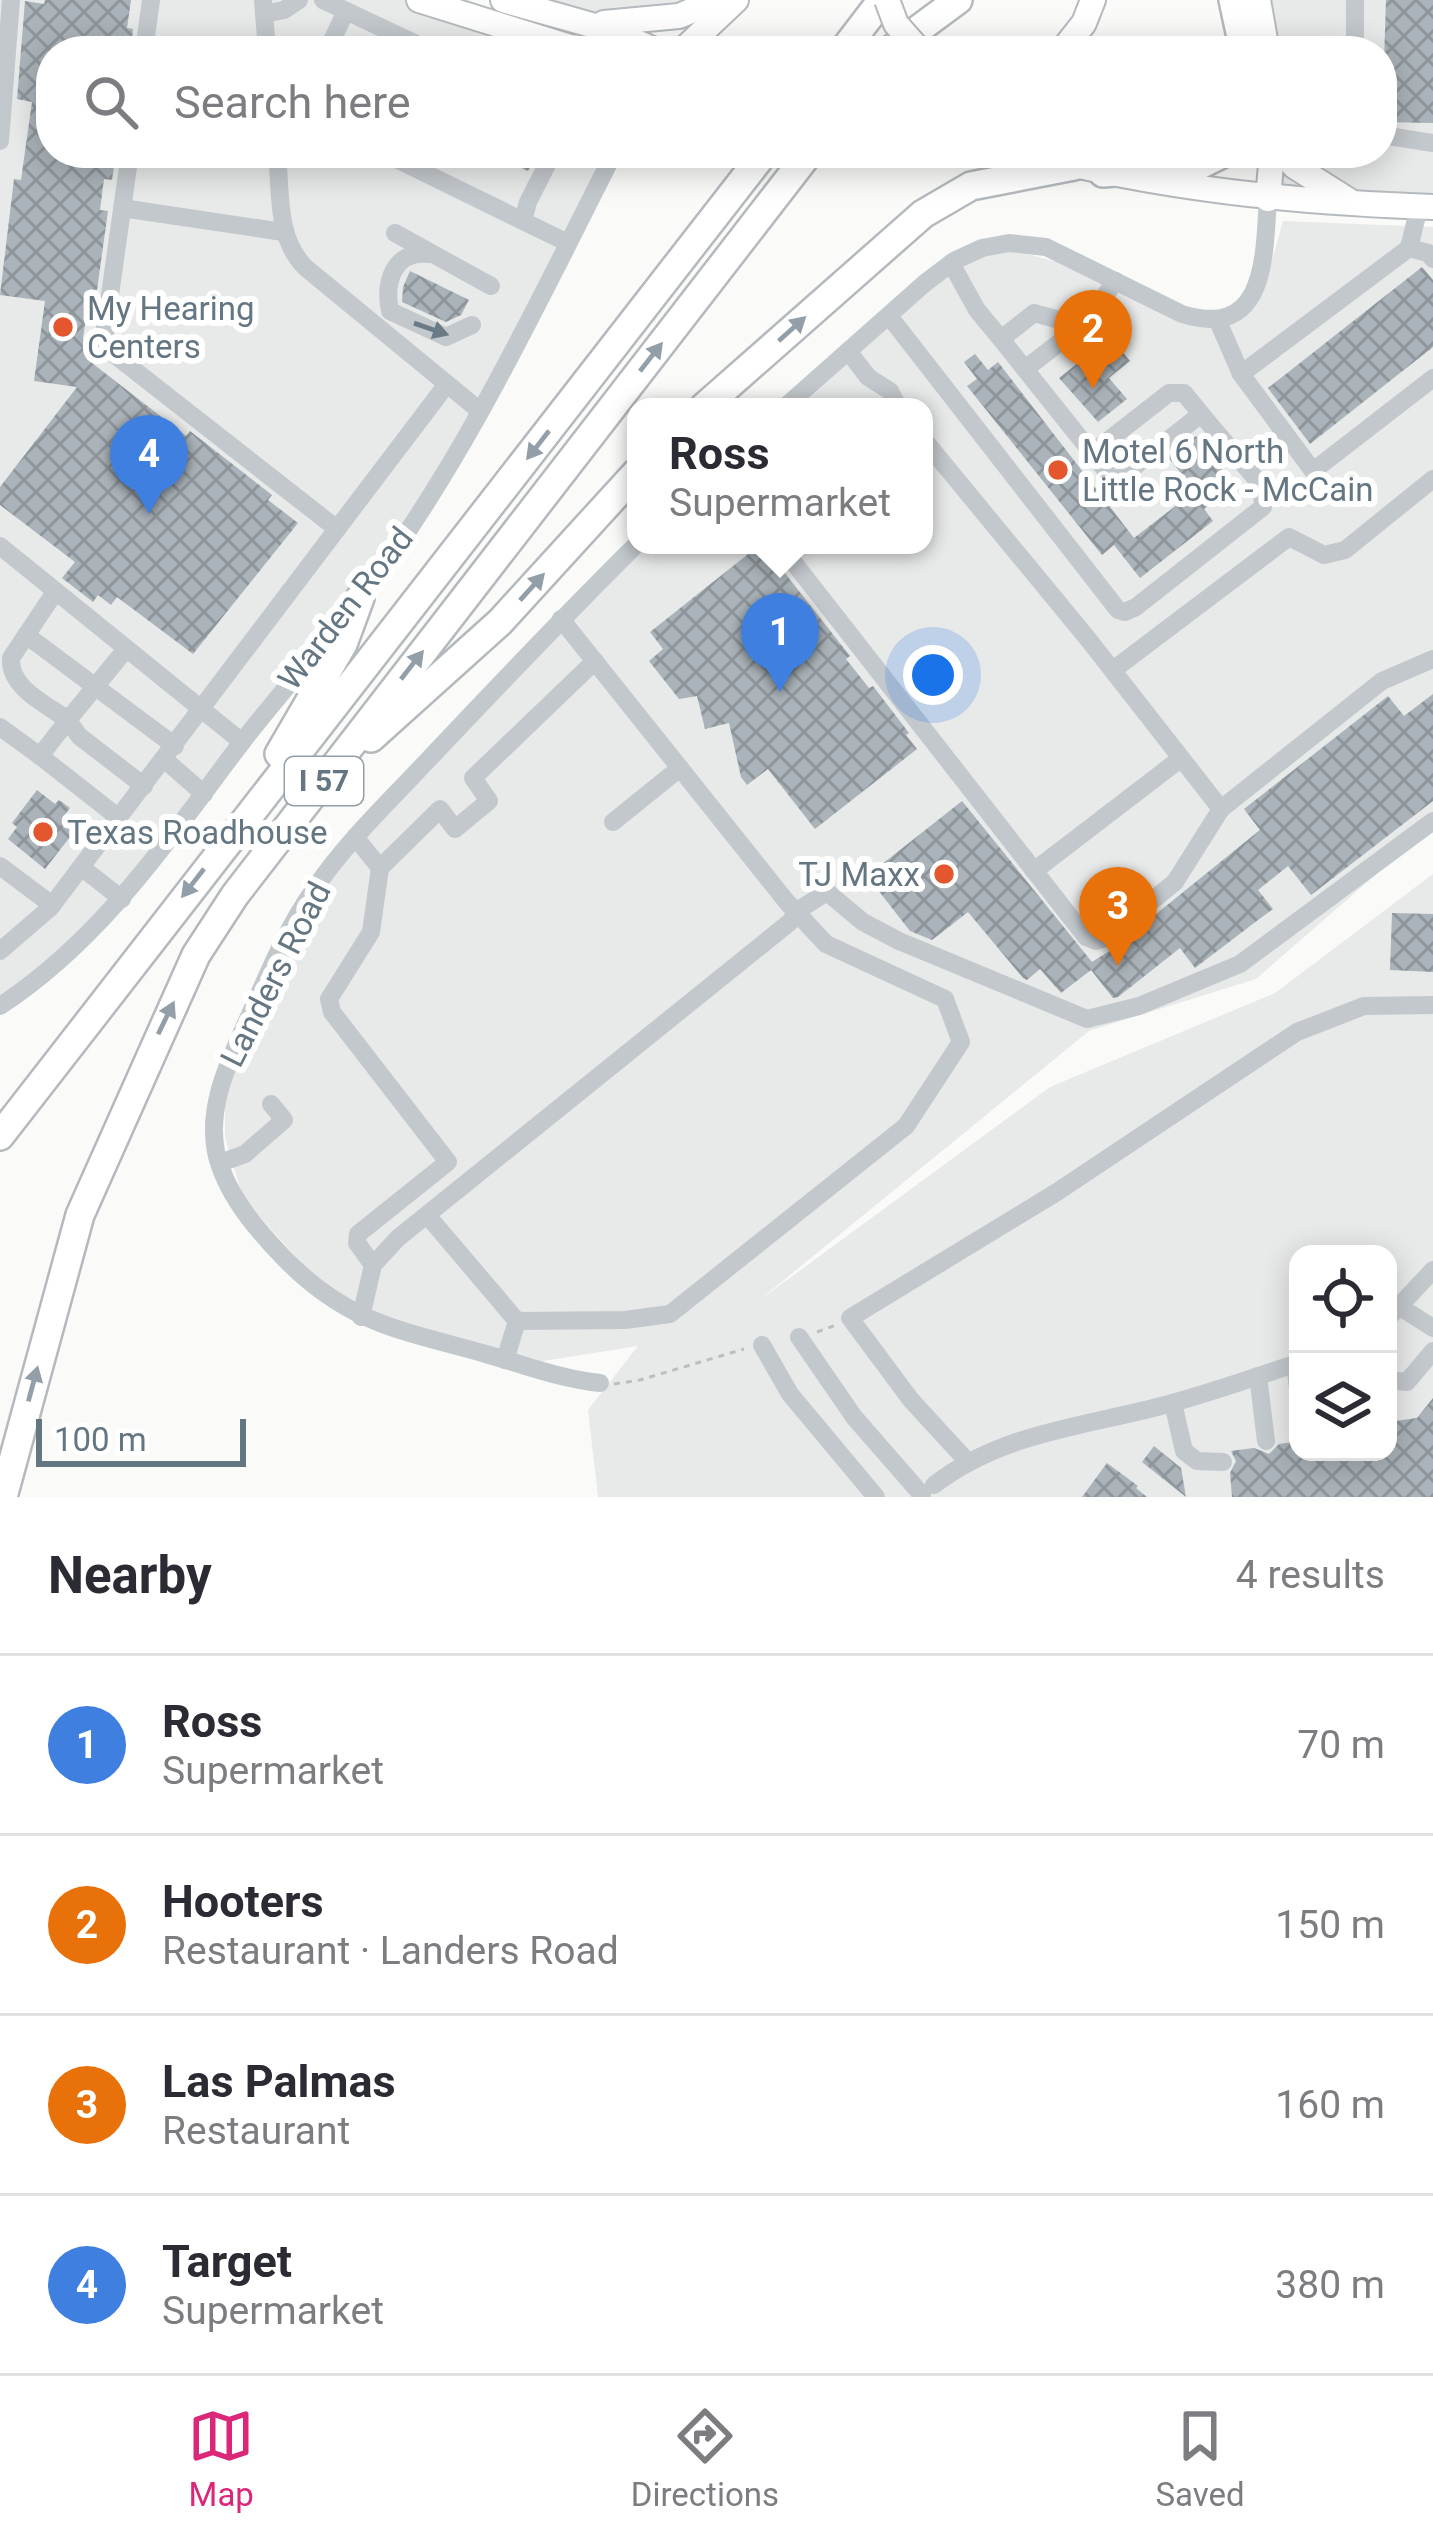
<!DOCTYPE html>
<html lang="en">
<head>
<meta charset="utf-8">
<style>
  :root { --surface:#fff; --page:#f7f7f7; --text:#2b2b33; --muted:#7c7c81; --line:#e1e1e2; --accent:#db2777 }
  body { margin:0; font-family:Roboto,sans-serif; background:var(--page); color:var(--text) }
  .controls { position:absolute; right:36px; bottom:36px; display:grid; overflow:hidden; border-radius:24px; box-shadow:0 6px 30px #0003 }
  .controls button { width:108px; height:108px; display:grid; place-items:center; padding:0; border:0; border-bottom:3px solid var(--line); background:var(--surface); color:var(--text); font:60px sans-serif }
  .scale { position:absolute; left:36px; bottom:30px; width:210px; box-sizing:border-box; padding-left:12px; border:6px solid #657683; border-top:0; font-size:33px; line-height:42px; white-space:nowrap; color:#657683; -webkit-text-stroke:9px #fff; paint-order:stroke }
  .you { position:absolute; left:933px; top:675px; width:42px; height:42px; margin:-30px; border:9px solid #fff; border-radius:50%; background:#1a73e8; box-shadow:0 0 0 18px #1a73e833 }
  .badge { display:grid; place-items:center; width:78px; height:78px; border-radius:50%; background:var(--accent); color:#fff; font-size:39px; font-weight:700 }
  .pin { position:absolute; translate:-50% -99px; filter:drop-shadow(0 3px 6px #0008) }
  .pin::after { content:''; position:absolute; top:63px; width:42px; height:36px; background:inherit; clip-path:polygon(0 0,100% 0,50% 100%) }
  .popup { position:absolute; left:627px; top:398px; width:306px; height:156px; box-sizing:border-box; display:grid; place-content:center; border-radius:24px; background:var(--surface); filter:drop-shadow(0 3px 9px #0005); font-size:39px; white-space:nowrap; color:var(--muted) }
  .popup b { font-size:45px; color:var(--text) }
  .popup::after { content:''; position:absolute; left:50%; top:100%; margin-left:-24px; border:24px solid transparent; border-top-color:var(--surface) }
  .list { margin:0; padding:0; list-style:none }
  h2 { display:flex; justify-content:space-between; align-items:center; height:156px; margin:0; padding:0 48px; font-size:51px }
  h2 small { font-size:39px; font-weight:400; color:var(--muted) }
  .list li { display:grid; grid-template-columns:78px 1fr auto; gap:36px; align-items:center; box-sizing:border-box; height:180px; padding:0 48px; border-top:3px solid var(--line) }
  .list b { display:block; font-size:45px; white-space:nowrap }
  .list p { margin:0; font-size:39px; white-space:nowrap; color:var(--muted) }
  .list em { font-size:39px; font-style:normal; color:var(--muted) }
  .icon { flex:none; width:66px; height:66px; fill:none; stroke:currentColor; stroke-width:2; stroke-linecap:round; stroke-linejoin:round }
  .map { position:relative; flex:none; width:1433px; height:1497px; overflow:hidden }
  .search { position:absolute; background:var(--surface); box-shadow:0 6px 30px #0003; left:36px; right:36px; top:36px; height:132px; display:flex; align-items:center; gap:30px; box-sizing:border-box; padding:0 42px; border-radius:48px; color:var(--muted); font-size:45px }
  .sheet { height:876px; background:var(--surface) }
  nav { display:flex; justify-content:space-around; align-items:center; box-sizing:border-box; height:168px; border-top:3px solid var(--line); background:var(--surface); font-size:33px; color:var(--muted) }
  nav a { display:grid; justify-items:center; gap:6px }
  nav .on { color:var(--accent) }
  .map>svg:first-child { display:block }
  .built { fill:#e8e9e9; fill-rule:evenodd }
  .building { fill:url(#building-cross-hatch) }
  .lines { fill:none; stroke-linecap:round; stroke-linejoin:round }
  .major-casing { stroke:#b5babe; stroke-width:28 }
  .highway-casing { stroke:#b4b9bd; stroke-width:32 }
  .path { stroke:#bbbfc2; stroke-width:3; stroke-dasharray:6 6; stroke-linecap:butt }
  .minor { stroke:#c3c8cc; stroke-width:18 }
  .major { stroke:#fff; stroke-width:24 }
  .highway { stroke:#fff; stroke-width:27 }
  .major-bridge-casing { stroke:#b5babe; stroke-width:28; stroke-linecap:butt }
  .major-bridge { stroke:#fff; stroke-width:24 }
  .oneway { fill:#6a7a87 }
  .oneway2 { fill:#939fa8 }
  .poi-dot { fill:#e4572e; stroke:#fff; stroke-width:4.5 }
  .labels { text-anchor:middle; stroke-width:12; stroke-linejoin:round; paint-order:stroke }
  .shield { fill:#fff; stroke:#939fa8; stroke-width:3 }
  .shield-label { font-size:30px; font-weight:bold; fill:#657683 }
  .poi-label { font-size:33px; fill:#657683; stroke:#fff; text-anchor:start }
  .street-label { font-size:33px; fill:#657683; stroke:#fff }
</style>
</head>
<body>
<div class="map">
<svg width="1433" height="1497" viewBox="0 0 1433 1497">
  <defs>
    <pattern id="building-cross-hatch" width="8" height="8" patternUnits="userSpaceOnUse" patternTransform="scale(3)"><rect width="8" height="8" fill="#aab3b9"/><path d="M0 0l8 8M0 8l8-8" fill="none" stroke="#8e969c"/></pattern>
  </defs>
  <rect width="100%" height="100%" fill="#fafaf8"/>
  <g class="built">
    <path d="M 0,0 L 423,0 L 515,31 L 631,51 L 51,51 L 51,153 L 620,153 L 459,446 L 324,638 L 134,886 L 0,1001 Z"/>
    <path d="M 503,0 L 715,0 L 609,30 Z"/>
    <path d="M 1258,0 L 1433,0 L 1433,200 L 1269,191 L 1269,153 L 1382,153 L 1382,51 L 1267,51 Z"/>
    <path d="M 1283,221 L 1433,227 L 1433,825 L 1256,979 L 1089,1031 L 757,1302 L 1050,1087 L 1275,993 L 1433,874 L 1433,1497 L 598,1497 L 588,1410 L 638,1346 L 537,1362 L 371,1313 L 323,1287 L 243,1198 L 225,1137 L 225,1097 L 240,1053 L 305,907 L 347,856 L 583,607 L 650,545 L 924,545 L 924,407 L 800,407 L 931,287 L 995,245 L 1105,275 L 1194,325 L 1265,286 ZM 1298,1254 L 1388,1254 L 1388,1452 L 1298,1452 Z"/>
  </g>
  <g class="building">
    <path d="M 45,0 L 131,0 L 127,28 L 133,29 L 131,51 L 51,51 L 51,153 L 116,153 L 112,180 L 104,179 L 100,210 L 108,211 L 97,290 L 90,289 L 83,338 L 92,363 L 186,436 L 190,431 L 272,495 L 268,500 L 298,523 L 193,654 L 117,597 L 111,605 L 98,595 L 93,602 L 62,578 L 75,562 L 0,505 L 0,487 L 77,387 L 34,381 L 45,301 L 0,295 L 14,179 L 21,180 L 32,102 L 17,99 L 25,1 L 44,4 Z"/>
    <path d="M 1386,0 L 1433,0 L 1433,123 L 1382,122 Z"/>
    <path d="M 488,153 L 538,153 L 528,171 Z"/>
    <path d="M 1422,267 L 1433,280 L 1433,347 L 1310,444 L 1268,388 Z"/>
    <path d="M 410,271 L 469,300 L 461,315 L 446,322 L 402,302 L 403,287 Z"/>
    <path d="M 1111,337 L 1130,361 L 1109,378 L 1127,399 L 1098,422 L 1059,378 Z"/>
    <path d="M 975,354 L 988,370 L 998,362 L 1134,538 L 1195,491 L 1168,457 L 1196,436 L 1234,485 L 1204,509 L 1213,521 L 1140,578 L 1114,545 L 1102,555 L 967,386 L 977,379 L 964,362 Z"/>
    <path d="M 757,547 L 768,561 L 773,558 L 850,656 L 846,659 L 869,688 L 873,686 L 909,733 L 906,735 L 917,749 L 815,829 L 768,769 L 747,785 L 741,777 L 729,723 L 705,729 L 697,696 L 679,699 L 649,661 L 663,649 L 650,632 Z"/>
    <path d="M 1433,694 L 1433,801 L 1311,895 L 1288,866 L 1258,890 L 1273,909 L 1258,920 L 1195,968 L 1180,948 L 1118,997 L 1113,998 L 1091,970 L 1061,993 L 1040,969 L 1027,980 L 1023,978 L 968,912 L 932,940 L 910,931 L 867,876 L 962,801 L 1092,962 L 1114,948 L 1260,830 L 1244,809 L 1388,696 L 1404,716 Z"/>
    <path d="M 37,790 L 55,804 L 59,800 L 70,808 L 63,817 L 77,828 L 45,869 L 8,839 L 17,827 L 12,823 Z"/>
    <path d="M 1392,913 L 1433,914 L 1433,972 L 1390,970 Z"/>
    <path d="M 1433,1398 L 1433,1497 L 1232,1497 L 1230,1473 L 1236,1461 L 1231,1451 L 1254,1448 L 1269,1454 L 1279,1444 L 1292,1442 L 1298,1452 L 1339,1452 L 1353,1460 L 1358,1452 L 1388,1452 L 1388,1422 L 1417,1418 Z"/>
    <path d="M 1154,1446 L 1181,1468 L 1186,1497 L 1142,1462 Z"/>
    <path d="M 1107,1463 L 1138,1486 L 1136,1488 L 1147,1497 L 1082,1497 Z"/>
  </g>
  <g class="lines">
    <defs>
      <g id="major">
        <path d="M 419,0 L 570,47 L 609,51"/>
        <path d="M 503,0 L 609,30 L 657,51"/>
        <path d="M 1258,0 L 1267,51"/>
        <path d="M 604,23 L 679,16 L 717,0"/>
        <path d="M 682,51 L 736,0"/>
        <path d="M 1062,51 L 1084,23 L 1093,0"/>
        <path d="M 1026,153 C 1161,189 1294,202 1433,207"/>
        <path d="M 1285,153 L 1294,166 L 1348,200"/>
        <path d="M 1268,199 L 1272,153"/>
      </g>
      <g id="highway">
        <path d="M 1233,0 L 1244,51"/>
        <path d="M 843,51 L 882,0"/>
        <path d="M 889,51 L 958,0"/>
        <path d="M 1103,173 L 1200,165 L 1224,153"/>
        <path d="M 704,407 L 923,214 L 971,186 L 1074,166"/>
        <path d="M 371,738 L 500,622 L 636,473"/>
        <path d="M 279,754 L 343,644 L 360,598"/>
        <path d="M 0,1136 L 764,153"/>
        <path d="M 3,1497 L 80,1215 L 196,955 L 235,895 L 809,153"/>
      </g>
    </defs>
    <use href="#major" class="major-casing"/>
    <use href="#highway" class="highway-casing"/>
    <g class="path">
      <path d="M 817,1332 L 836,1325"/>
      <path d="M 614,1384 L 640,1380 L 744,1349"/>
    </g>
    <g class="minor">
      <path d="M 263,0 L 267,51"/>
      <path d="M 323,0 L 431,51"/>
      <path d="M 1355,0 L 1355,51"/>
      <path d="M 264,14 L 284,10 L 299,0"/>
      <path d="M 144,51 L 151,0"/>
      <path d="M 327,51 L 346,11"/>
      <path d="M 1382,135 L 1433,143"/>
      <path d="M 0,141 L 11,0"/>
      <path d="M 277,153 C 281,193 276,239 306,268 L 480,411"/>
      <path d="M 384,153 L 568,243"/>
      <path d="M 1419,207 L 1409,248 L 1241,374 L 1313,471 L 1433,378"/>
      <path d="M 122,208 L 283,232"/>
      <path d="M 523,221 L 528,202 L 553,153"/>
      <path d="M 395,233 L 491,286"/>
      <path d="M 1409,248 L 1428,253 L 1433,259"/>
      <path d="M 428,254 C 394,250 384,282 390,311 L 446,337 L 472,325"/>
      <path d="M 951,263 L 977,310 L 1001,339 L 1034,313 L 1081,326 L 1116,281"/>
      <path d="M 889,316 L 1118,610 L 1125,612 L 1136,607 L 1263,507 L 1262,486 L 1201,414 L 1115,482 L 1001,339"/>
      <path d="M 1217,319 L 1241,374"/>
      <path d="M 848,351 L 868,377 L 890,391 L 898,407"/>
      <path d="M 1025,369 L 1081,326"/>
      <path d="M 785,407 L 925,283 L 954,261 L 982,248 L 1009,243 L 1046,247 L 1182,314 C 1267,340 1264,256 1268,199"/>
      <path d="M 924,440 L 1088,639 L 1221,809"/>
      <path d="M 1092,453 L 1169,393 L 1184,393 L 1201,414"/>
      <path d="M 337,529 L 447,384"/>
      <path d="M 780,545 L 1086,937 L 1096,941 L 1106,938 L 1175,882 L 1221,809 L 1382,681 L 1433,659"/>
      <path d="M 0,546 L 242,742"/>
      <path d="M 26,635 L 175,746"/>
      <path d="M 126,649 L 68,720 L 79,736 L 144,786"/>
      <path d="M 1113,670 L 1289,537 L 1324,555 L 1345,550 L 1433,479"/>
      <path d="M 0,727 L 40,756 L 68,720 C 46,704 9,688 11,658 L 55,592"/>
      <path d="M 40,756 L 119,818"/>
      <path d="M 164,759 L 204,794"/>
      <path d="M 613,822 L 680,768"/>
      <path d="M 356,838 L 380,868 L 371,932 L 329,999 L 332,1012 L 448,1162 L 358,1234 L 357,1243 L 373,1265"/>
      <path d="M 0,866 L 52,905"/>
      <path d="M 81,867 L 337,529 L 106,348 L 105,330 L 130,153"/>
      <path d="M 380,868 L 440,809 L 455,829 L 489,801 L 473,778 L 595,661"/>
      <path d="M 1034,871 L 1180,759"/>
      <path d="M 0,951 L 50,908 L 81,867 L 122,899"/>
      <path d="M 0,1006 C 102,939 167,841 239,746 C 278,695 322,647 361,597 C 464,462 537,304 614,153"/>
      <path d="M 220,1163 L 245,1154 L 284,1120 L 271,1104"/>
      <path d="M 427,1215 L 517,1321 L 505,1360"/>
      <path d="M 1400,1307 L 1433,1328"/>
      <path d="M 361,1317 L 373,1265 L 398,1238 L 790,922 L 797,911 L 827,892 L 863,922 L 899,941 L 1087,1019 L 1139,1006 L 1240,964 L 1433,821"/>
      <path d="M 1388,1318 L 1433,1270"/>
      <path d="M 517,1321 L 625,1320 L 670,1314 L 906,1126 L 961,1042 L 945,999 L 826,944 L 786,901 L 561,619"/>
      <path d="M 799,1337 L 854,1417 L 922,1495"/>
      <path d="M 762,1345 L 790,1394 L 876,1497"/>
      <path d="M 1295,1364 L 1298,1388"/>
      <path d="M 1258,1376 L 1266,1441"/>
      <path d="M 1388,1380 L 1407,1382 L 1433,1351"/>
      <path d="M 600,1383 C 561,1379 524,1365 486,1354 C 401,1330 348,1324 284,1258 C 256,1229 225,1193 216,1152 C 207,1105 229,1062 247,1021 C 267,977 285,931 313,891 C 345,843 388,803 427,761 C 496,688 565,615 636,545"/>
      <path d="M 1173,1403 L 1184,1451 L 1197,1461 L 1223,1462"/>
      <path d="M 968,1462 L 911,1400 L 850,1318 L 1057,1192 L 1297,1032 L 1364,1006 L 1433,1005"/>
      <path d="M 934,1485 C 1000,1434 1079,1427 1157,1407 C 1205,1395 1251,1378 1298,1363"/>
    </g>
    <use href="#major" class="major"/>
    <use href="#highway" class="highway"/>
    <defs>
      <path id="major-bridge" d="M 887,0 L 896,24 L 920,51"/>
    </defs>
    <use href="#major-bridge" class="major-bridge-casing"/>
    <use href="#major-bridge" class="major-bridge"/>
  </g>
  <defs><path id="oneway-solid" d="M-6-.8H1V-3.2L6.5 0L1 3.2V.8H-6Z" transform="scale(3)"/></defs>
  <use class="oneway" href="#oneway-solid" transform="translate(431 329) rotate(19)"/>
  <g class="oneway2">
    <use href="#oneway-solid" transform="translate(792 329) rotate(-42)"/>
    <use href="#oneway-solid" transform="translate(651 357) rotate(-52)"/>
    <use href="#oneway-solid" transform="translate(538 445) rotate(128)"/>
    <use href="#oneway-solid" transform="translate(532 587) rotate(-48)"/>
    <use href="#oneway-solid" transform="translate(412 665) rotate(-52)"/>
    <use href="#oneway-solid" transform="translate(193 883) rotate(128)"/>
    <use href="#oneway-solid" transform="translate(166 1018) rotate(-64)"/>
    <use href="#oneway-solid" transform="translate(33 1384) rotate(-75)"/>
  </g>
  <g class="poi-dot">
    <circle cx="63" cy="327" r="12"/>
    <circle cx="1058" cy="470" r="12"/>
    <circle cx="43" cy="832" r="12"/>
    <circle cx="944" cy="874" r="12"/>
  </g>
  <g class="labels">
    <rect class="shield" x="285" y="757" width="78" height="48" rx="9"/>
    <g class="shield-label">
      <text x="324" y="791">I 57</text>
    </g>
    <g class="poi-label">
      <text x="87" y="320">My Hearing<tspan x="87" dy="38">Centers</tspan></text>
      <text x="1082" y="463">Motel 6 North<tspan x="1082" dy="38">Little Rock - McCain</tspan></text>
      <text x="67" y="844">Texas Roadhouse</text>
      <text x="920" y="886" text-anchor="end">TJ Maxx</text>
    </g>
    <g class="street-label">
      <text transform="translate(345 608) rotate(-52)" y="12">Warden Road</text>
      <text transform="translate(275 974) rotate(-63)" y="12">Landers Road</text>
    </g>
  </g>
</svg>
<div class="controls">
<button><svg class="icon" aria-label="locate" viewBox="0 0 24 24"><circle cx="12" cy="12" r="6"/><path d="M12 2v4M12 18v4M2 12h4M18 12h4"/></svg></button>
<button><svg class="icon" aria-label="layers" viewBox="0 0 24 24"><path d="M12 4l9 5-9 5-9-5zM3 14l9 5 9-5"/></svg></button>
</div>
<div class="scale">100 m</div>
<div class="you"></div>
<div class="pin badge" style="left:780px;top:692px;background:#3f7fe0">1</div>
<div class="popup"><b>Ross</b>Supermarket</div>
<div class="pin badge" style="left:1093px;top:389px;background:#e8710a">2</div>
<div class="pin badge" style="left:1118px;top:966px;background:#e8710a">3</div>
<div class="pin badge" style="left:149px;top:514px;background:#3f7fe0">4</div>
<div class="search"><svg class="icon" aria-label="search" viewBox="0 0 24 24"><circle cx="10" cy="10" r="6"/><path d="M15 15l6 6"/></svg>Search here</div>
</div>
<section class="sheet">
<h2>Nearby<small>4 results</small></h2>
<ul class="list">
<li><span class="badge" style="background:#3f7fe0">1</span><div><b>Ross</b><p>Supermarket</p></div><em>70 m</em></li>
<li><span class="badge" style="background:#e8710a">2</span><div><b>Hooters</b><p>Restaurant · Landers Road</p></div><em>150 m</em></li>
<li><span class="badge" style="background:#e8710a">3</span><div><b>Las Palmas</b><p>Restaurant</p></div><em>160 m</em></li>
<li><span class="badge" style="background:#3f7fe0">4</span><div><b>Target</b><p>Supermarket</p></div><em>380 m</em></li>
</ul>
</section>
<nav>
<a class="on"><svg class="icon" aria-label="map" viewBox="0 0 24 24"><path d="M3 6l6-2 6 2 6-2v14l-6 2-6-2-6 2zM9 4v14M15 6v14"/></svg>Map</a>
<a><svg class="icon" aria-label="directions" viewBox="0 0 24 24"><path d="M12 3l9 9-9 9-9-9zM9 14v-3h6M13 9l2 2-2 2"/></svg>Directions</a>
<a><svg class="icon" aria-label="saved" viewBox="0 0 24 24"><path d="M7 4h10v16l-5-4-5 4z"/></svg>Saved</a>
</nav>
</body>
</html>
